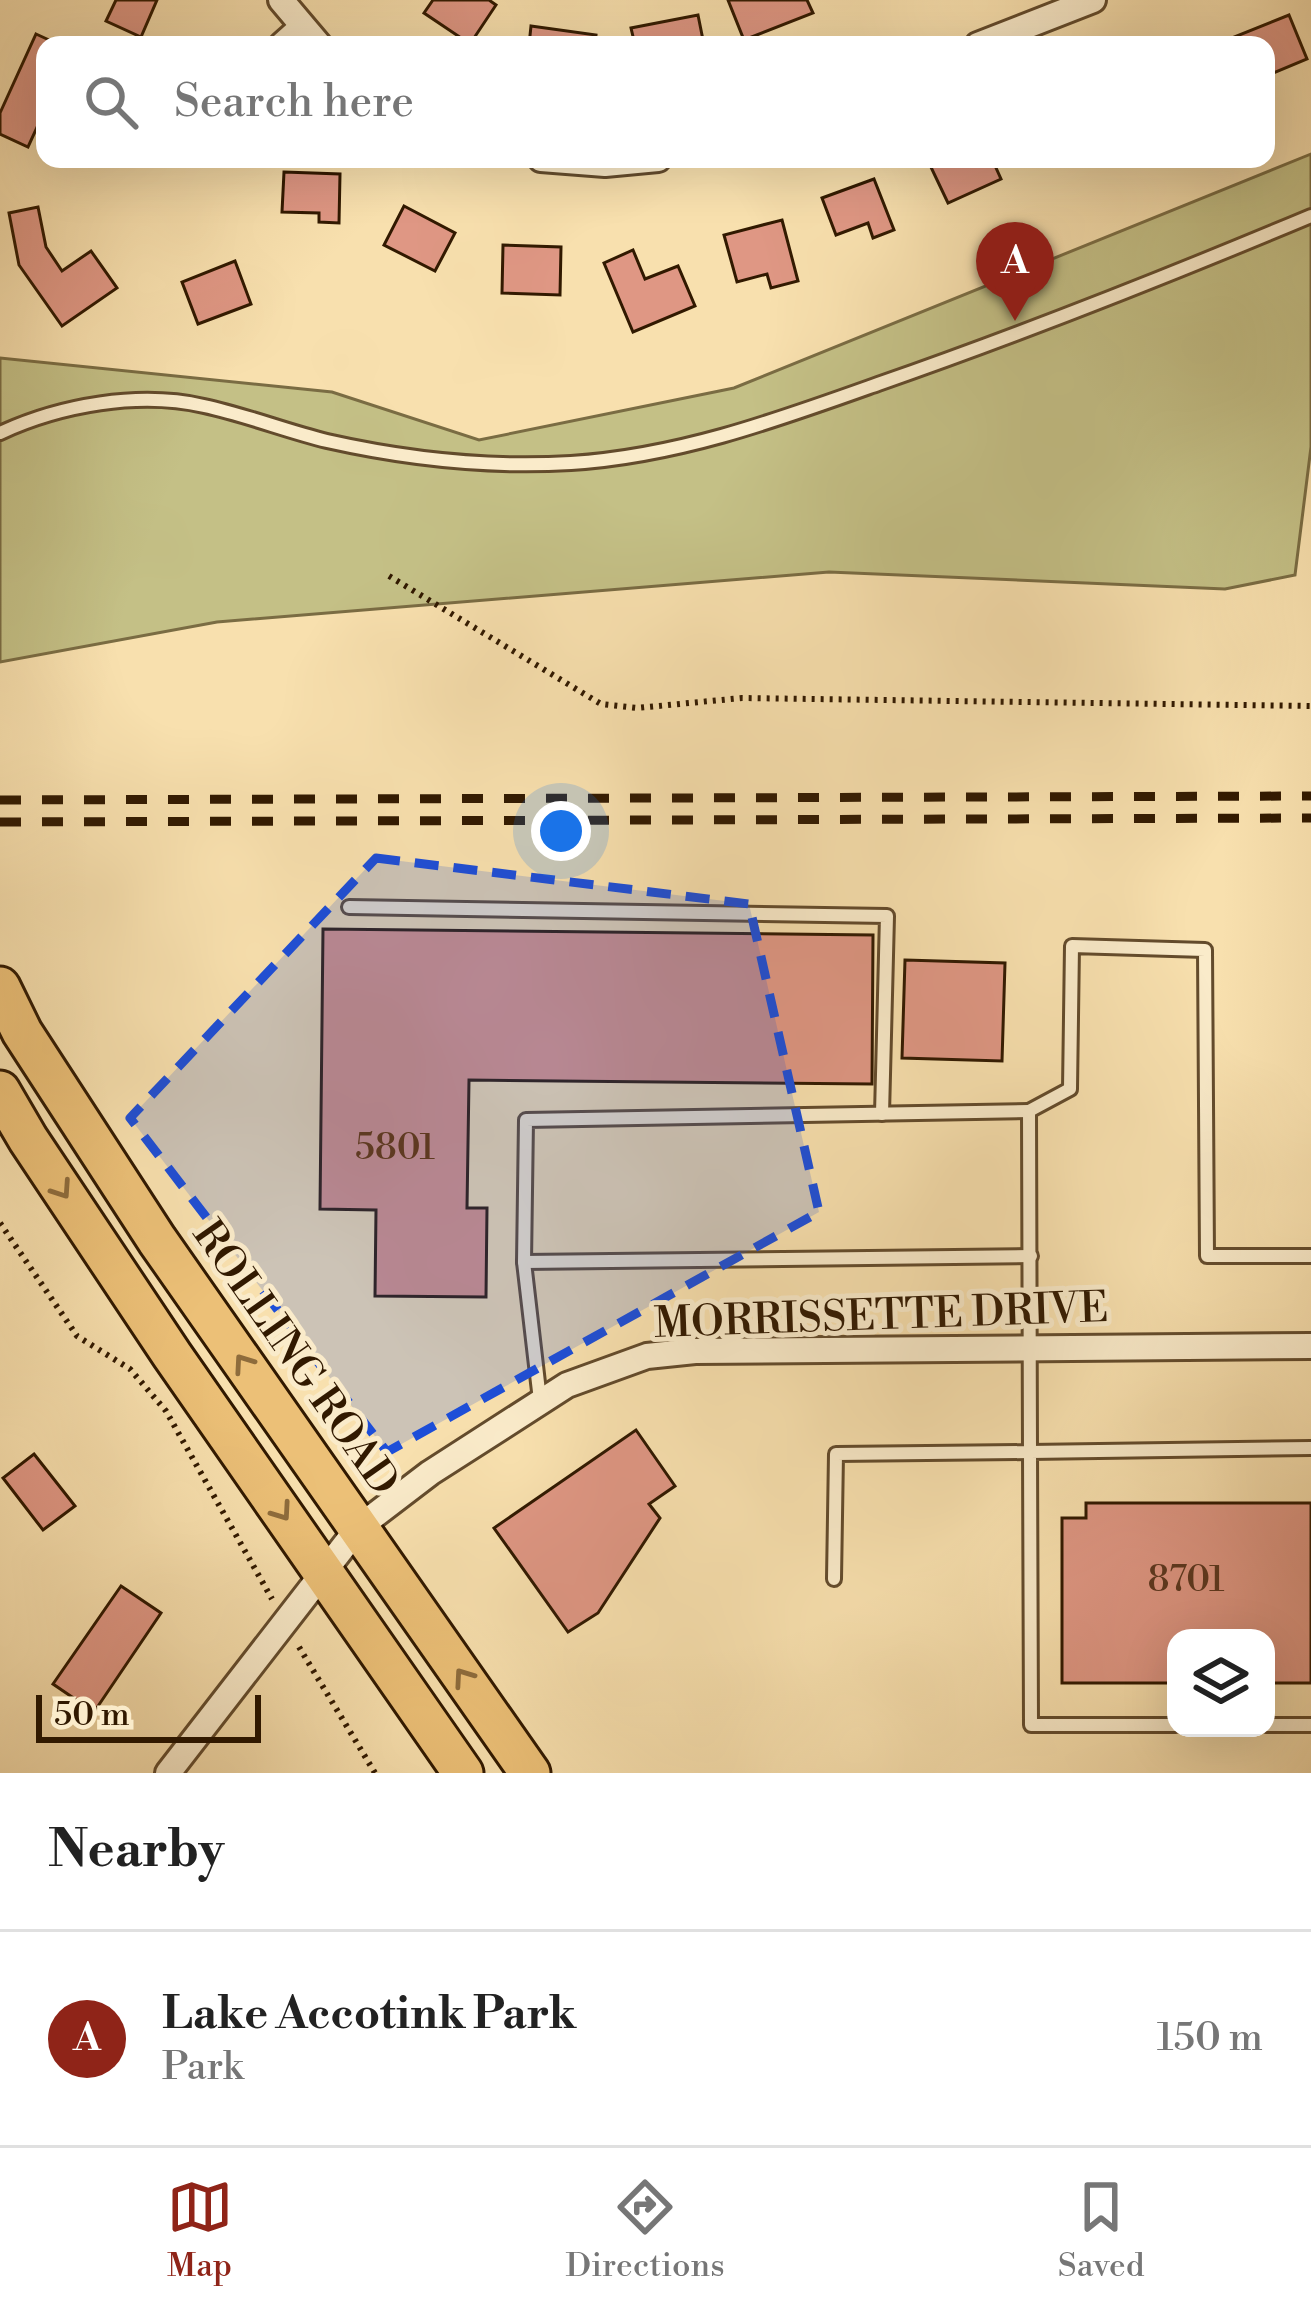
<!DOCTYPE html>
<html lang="en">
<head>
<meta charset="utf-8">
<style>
  :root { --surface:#fff; --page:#f2f2f2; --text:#222; --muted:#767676; --line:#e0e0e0; --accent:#8f2418 }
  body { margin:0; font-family:"Libre Bodoni",serif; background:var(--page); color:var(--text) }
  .controls { position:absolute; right:36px; bottom:36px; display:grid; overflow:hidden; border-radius:24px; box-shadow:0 12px 48px #0002 }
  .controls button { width:108px; height:108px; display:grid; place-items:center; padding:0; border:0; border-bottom:3px solid var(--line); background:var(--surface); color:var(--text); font:60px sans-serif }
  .scale { position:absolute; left:36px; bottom:30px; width:225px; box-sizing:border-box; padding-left:12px; border:6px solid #311900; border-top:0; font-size:33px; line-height:42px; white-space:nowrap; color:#311900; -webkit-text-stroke:9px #faebca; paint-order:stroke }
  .you { position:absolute; left:561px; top:831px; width:42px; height:42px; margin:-30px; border:9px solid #fff; border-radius:50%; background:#1a73e8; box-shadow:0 0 0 18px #1a73e833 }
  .badge { display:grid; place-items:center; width:78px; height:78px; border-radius:50%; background:var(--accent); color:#fff; font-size:39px; font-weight:700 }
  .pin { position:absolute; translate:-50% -99px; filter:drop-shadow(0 3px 6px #0008) }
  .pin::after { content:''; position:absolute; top:63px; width:42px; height:36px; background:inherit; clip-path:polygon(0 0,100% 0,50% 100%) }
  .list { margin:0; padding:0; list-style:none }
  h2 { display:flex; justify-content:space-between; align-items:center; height:156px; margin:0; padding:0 48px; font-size:51px }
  h2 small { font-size:39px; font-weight:400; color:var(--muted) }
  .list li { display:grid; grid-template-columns:78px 1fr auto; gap:36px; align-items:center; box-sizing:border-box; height:216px; padding:0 48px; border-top:3px solid var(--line) }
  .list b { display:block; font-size:45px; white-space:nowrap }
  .list p { margin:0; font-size:39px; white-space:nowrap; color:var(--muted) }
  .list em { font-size:39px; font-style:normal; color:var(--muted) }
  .icon { flex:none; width:66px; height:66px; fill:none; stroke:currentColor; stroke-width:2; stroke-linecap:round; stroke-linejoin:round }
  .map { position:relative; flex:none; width:1311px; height:1773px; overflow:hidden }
  .search { position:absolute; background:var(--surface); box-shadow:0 12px 48px #0002; left:36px; right:36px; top:36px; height:132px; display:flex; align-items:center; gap:30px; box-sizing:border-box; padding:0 42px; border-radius:24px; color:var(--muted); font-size:45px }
  .sheet { height:372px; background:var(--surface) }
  nav { display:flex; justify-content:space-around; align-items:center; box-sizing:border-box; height:168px; border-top:3px solid var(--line); background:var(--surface); font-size:33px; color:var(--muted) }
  nav a { display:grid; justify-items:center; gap:6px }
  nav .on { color:var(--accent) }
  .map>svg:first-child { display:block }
  .green { fill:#c4c086; stroke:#7a6c43; stroke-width:3 }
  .building { fill:#df9784; stroke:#311900; stroke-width:3 }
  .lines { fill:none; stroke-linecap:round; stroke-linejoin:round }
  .service-casing { stroke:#634b2c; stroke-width:18 }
  .minor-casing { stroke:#634b2c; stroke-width:30 }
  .primary-casing { stroke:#311900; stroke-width:45 }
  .path { stroke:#311900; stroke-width:6; stroke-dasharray:3 6; stroke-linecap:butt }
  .service { stroke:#faebca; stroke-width:12 }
  .minor { stroke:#faebca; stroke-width:24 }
  .primary { stroke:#ecc077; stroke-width:39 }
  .rail { stroke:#311900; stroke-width:9; stroke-dasharray:21 21; stroke-linecap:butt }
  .oneway { stroke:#8e6c3c }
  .marked { fill:#1d4ed8; fill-opacity:0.2; stroke:#1d4ed8; stroke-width:9; stroke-dasharray:24 15; stroke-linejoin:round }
  .labels { text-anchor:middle; stroke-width:10; stroke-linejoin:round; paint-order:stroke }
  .number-label { font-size:36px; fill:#5c3821 }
  .street-label { font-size:42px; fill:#311900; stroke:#faebca }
</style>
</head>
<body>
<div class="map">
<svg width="1311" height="1773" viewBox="0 0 1311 1773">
  <rect width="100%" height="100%" fill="#f8e0ae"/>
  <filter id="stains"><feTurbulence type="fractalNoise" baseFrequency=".00167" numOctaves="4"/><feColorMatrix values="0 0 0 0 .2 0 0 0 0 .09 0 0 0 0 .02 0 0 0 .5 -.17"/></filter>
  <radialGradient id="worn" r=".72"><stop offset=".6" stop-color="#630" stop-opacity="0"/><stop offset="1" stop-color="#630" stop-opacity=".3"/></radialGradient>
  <path class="green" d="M 1311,154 L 1311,447 L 1295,575 L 1225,589 L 829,572 L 217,622 L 0,662 L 0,358 L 332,392 L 479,440 L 734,388 Z"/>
  <g class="building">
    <path d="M 116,0 L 157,0 L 141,37 L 106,21 Z"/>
    <path d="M 433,0 L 489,0 L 496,5 L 470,44 L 424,13 Z"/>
    <path d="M 728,0 L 807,0 L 813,13 L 744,40 Z"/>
    <path d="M 698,15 L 704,45 L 635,45 L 631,28 Z"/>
    <path d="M 1289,15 L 1307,59 L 1266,76 L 1266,45 L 1237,45 L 1234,37 Z"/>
    <path d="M 531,26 L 596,35 L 595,45 L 529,45 Z"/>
    <path d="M 36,34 L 60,45 L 45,45 L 45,110 L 28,147 L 0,134 L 0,113 Z"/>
    <path d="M 932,159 L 992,159 L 1001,179 L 948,203 L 928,161 Z"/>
    <path d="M 284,172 L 340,174 L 339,223 L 319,222 L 319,213 L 282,212 Z"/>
    <path d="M 874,179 L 894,230 L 873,238 L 868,223 L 836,235 L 822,198 Z"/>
    <path d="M 404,206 L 455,233 L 435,271 L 384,245 Z"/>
    <path d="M 38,207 L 46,247 L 62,271 L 91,251 L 117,288 L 62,326 L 19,265 L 9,213 Z"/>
    <path d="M 782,220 L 798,281 L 771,288 L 767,274 L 737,282 L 724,235 Z"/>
    <path d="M 503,245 L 561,247 L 560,295 L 502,293 Z"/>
    <path d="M 633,250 L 645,279 L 678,266 L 695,306 L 633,332 L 604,263 Z"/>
    <path d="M 235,261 L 251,304 L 198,324 L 182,282 Z"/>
    <path d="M 323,929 L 873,935 L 872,1084 L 469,1080 L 467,1208 L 487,1208 L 486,1297 L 375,1296 L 376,1210 L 320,1209 Z"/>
    <path d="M 905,960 L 1005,963 L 1002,1061 L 902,1058 Z"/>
    <path d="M 636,1430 L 675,1486 L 649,1504 L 660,1518 L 598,1613 L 568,1632 L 494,1528 Z"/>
    <path d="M 34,1454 L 75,1506 L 43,1530 L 3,1478 Z"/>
    <path d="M 1086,1503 L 1311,1503 L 1311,1683 L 1266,1683 L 1266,1638 L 1176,1638 L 1176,1683 L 1062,1683 L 1062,1518 L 1086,1518 Z"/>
    <path d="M 121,1586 L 161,1613 L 94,1712 L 53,1684 Z"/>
  </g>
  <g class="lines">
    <defs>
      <g id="service">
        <path d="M 0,433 C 60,405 139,391 204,406 C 246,415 286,431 327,441 C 407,459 488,468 571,463 C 679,456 777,420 878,384 C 1024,333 1168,276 1311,216"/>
        <path d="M 349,907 L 887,916 L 882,1114"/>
        <path d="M 524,1262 L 1031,1256"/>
        <path d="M 540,1400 L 524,1262 L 526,1120 L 1029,1111"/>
        <path d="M 834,1579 L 836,1454 L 1030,1452 L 1029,1111 L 1070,1089 L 1072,946 L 1205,950 L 1207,1256 L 1311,1256"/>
        <path d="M 1176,1725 L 1031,1725 L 1030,1452 L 1311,1448"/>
        <path d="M 1266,1725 L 1311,1725"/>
      </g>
      <g id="minor">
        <path d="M 281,0 L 319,45"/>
        <path d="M 282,45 L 301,28"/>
        <path d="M 978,45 L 1093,0"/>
        <path d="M 541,159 L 605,164 L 658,159"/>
        <path d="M 168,1773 L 358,1528 L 430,1473 L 567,1385 L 647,1356 L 695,1351 L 1311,1346"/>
      </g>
      <g id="primary">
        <path d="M 0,987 L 22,1032 L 157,1240 L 530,1773"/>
        <path d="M 0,1091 L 28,1139 L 172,1355 L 463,1773"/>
      </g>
    </defs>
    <use href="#service" class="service-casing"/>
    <use href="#minor" class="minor-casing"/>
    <use href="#primary" class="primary-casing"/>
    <g class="path">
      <path d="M 389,576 L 601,704 L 637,708 L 742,698 L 1311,706"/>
      <path d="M 0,1223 L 77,1336 L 130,1369 L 166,1411 L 272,1599"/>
      <path d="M 299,1647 L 375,1773"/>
    </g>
    <use href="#service" class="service"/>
    <use href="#minor" class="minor"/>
    <use href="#primary" class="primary"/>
    <g class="rail">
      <path d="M 0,800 L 1311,796"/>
      <path d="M 0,822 L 1311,818"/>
    </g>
  </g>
  <defs><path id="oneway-chevron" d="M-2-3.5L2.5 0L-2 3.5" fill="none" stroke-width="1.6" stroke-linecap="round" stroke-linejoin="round" transform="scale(3)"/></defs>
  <g class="oneway">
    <use href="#oneway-chevron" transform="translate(62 1190) rotate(56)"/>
    <use href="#oneway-chevron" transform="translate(243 1363) rotate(-125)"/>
    <use href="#oneway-chevron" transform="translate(282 1512) rotate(55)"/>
    <use href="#oneway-chevron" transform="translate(463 1677) rotate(-125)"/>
  </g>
  <path class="marked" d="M 376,858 L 749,904 L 819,1212 L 387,1452 L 130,1118 Z"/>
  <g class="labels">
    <g class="number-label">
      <text x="395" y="1159">5801</text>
      <text x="1186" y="1591">8701</text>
    </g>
    <g class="street-label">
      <text transform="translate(881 1314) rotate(-2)" y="15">MORRISSETTE DRIVE</text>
      <text transform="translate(297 1357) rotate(55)" y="15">ROLLING ROAD</text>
    </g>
  </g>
  <rect width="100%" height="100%" filter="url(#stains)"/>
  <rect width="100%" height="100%" fill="url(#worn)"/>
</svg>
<div class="controls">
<button><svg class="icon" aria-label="layers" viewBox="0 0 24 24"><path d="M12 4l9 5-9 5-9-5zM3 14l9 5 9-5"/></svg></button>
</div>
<div class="scale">50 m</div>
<div class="you"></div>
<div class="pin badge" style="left:1015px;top:321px">A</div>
<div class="search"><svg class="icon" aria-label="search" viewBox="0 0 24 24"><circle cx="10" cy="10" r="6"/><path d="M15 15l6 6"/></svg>Search here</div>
</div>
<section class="sheet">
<h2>Nearby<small></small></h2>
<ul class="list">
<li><span class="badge">A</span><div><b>Lake Accotink Park</b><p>Park</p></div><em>150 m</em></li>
</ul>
</section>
<nav>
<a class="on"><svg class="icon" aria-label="map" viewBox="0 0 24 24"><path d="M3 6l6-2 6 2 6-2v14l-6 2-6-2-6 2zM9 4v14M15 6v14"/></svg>Map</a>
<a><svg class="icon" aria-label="directions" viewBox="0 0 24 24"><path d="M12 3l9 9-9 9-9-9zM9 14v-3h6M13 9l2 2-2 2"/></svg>Directions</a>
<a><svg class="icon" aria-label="saved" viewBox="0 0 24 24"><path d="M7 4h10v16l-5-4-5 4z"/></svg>Saved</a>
</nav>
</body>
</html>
